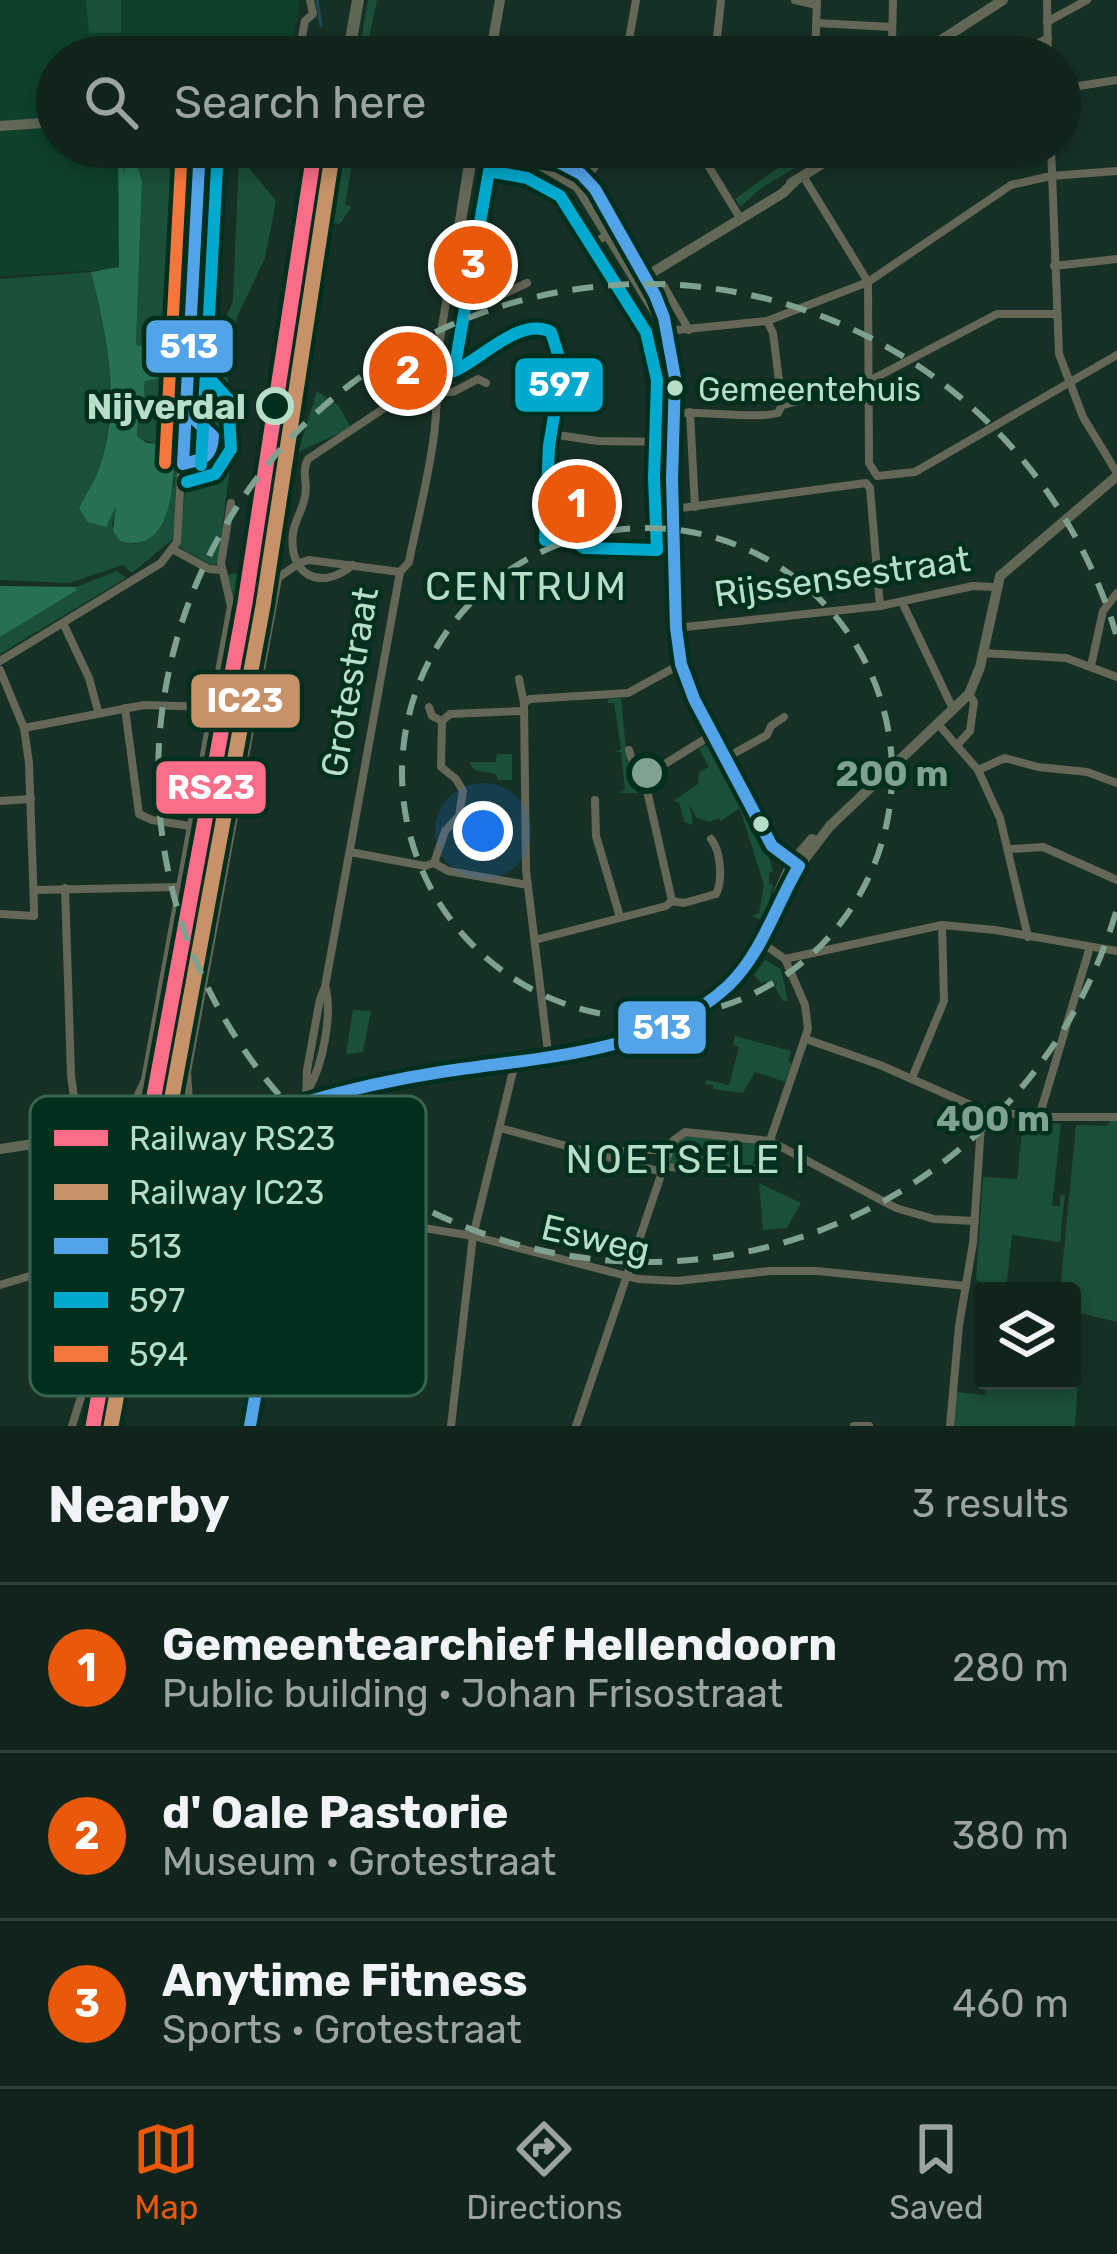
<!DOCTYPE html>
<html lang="en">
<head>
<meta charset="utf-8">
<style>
  :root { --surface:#10241c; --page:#1e3029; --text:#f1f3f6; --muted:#9ca4a3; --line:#30413b; --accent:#ea580c }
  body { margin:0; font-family:Rubik,sans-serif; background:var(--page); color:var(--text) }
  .controls { position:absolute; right:36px; bottom:36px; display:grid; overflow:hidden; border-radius:12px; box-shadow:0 6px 18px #0003 }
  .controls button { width:108px; height:108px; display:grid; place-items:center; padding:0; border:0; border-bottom:3px solid var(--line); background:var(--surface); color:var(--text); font:60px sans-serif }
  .you { position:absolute; left:483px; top:831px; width:42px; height:42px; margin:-30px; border:9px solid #fff; border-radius:50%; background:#1a73e8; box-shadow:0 0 0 18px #1a73e833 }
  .badge { display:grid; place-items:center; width:78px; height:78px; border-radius:50%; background:var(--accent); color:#fff; font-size:39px; font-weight:700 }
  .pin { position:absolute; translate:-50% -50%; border:6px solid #fff; box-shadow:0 3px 12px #0006 }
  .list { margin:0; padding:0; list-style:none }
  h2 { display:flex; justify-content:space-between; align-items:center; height:156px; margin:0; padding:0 48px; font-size:51px }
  h2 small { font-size:39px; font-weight:400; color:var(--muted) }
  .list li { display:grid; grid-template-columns:78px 1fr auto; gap:36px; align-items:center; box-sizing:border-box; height:168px; padding:0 48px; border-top:3px solid var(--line) }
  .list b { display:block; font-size:45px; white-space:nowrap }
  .list p { margin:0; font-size:39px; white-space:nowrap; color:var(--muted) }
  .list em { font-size:39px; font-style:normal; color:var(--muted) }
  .icon { flex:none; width:66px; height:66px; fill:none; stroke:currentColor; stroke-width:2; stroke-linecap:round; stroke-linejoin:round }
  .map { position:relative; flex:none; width:1117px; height:1426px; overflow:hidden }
  .search { position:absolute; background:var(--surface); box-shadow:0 6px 18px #0003; left:36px; right:36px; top:36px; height:132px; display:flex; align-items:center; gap:30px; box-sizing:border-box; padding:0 42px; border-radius:66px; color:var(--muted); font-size:45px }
  .sheet { height:660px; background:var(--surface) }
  nav { display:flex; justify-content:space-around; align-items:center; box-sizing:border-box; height:168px; border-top:3px solid var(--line); background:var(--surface); font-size:33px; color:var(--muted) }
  nav a { display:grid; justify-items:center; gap:6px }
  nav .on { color:var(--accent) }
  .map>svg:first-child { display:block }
  .built { fill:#0e402c }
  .green { fill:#1a4f39 }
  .forest { fill:#267152 }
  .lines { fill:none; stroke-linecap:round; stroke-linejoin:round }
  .stream { stroke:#1b4956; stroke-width:3 }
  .primary-tunnel { stroke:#2e4a3e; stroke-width:12; stroke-dasharray:12 6; stroke-linecap:butt }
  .street { stroke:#646656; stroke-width:8 }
  .secondary { stroke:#626855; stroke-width:10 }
  .primary { stroke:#5d6753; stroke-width:12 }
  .bus-1-casing { stroke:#002f1e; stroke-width:21 }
  .bus-2-casing { stroke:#002f1e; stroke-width:21 }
  .bus-3-casing { stroke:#002f1e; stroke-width:21 }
  .bus-1 { stroke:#53a3e8; stroke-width:12 }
  .bus-2 { stroke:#00a9ce; stroke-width:12 }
  .bus-3 { stroke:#f5763a; stroke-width:12 }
  .rail-1-casing { stroke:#002f1e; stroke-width:24 }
  .rail-2-casing { stroke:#002f1e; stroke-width:24 }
  .rail-1 { stroke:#fb6d88; stroke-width:15 }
  .rail-2 { stroke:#c7916a; stroke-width:15 }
  .ring { fill:none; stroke:#7fa190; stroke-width:6; stroke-dasharray:21 15 }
  .bus-dot { fill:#b7dec9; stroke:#002f1e; stroke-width:4.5 }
  .stop-dot { fill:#002f1e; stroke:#b7dec9; stroke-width:6 }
  .labels { text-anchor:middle; stroke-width:9; stroke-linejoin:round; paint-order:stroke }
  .bus-label { font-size:33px; fill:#b7dec9; stroke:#002f1e; text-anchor:start }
  .stop-label { font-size:36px; font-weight:bold; fill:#b7dec9; stroke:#002f1e; text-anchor:end }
  .street-label { font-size:36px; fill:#b7dec9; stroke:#002f1e }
  .neighbourhood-label { font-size:39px; letter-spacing:3px; fill:#b7dec9; stroke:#002f1e }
  .key { fill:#002f1e; stroke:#376451; stroke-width:3 }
  .key-label { font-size:33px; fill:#b7dec9 }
  .centre { fill:#7fa190; stroke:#002f1e; stroke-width:6 }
  .ring-label { font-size:36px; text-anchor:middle; font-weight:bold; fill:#7fa190; stroke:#002f1e; stroke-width:9; stroke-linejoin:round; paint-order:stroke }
  .line-badge { stroke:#002f1e; stroke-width:4.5 }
  .badge-label { font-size:33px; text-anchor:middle; font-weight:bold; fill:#fff }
</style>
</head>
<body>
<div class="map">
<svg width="1117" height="1426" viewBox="0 0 1117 1426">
  <rect width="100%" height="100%" fill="#163025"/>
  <path class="built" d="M 0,0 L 300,0 L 290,57 L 57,57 L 57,147 L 121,147 L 120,269 L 0,276 Z"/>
  <g class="green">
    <path d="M 86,0 L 121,0 L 121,33 L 89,33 Z"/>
    <path d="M 368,0 L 377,0 L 369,38 L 375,54 L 358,57 Z"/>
    <path d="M 124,147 L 197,147 L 173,539 L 132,573 L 123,565 L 69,583 L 0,580 L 0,279 L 91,272 C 107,336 120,401 100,466 C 95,481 86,494 79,508 L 87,522 L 117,506 L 112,525 L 120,541 L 136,544 L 174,485 L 175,452 C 162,442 150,445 137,436 C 135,418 142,399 144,381 L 170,356 L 158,349 L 136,346 L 142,181 L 126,163 L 123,173 Z"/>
    <path d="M 344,147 L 363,147 L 355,149 L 345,204 L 351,207 L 340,224 L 333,223 Z"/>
    <path d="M 807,147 L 829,147 L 760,189 L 740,207 L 735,199 Z"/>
    <path d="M 239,155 L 276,201 L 265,258 L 238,315 L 229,346 L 216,342 L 233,301 Z"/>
    <path d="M 227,364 L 232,451 L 218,562 L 213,566 L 179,547 L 187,474 L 215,456 L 215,414 L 205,375 Z"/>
    <path d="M 317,391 L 339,406 L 351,428 L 298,452 Z"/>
    <path d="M 285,569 L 278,574 L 185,1072 L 183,1110 L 134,1117 L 131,1115 L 144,1089 L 234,603 L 227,577 L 229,574 Z"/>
    <path d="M 117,571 L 126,578 L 0,654 L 0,637 L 75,592 L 76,587 Z"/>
    <path d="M 621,698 L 627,761 L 639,777 L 638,793 L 619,793 L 625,790 L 621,752 L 615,752 L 621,749 L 614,703 L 608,703 L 608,699 Z"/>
    <path d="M 705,745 L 712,747 L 731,780 L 730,785 L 745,807 L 771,863 L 773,872 L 769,873 L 769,883 L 773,885 L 764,921 L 752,916 L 759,913 L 764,885 L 741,812 L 738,809 L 721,821 L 719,818 L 709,822 L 696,817 L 689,804 L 693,823 L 690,825 L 684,821 L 679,802 L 687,803 L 673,801 L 698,784 L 699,772 L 709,767 L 699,749 Z"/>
    <path d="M 497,754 L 512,754 L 512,780 L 498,780 L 496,774 L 474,770 L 469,762 L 496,762 Z"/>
    <path d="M 765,960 L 781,969 L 788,1001 L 783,1001 L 775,987 L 778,982 L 772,986 L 773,979 L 768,985 L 764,980 L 762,984 L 754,975 Z"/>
    <path d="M 353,1010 L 371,1011 L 363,1052 L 346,1054 Z"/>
    <path d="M 735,1036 L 791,1051 L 788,1061 L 792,1064 L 785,1082 L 755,1072 L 743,1093 L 713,1089 L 713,1085 L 705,1084 L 706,1080 L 729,1085 L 739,1047 L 733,1045 Z"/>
    <path d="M 1110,1120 L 1117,1120 L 1117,1322 L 1072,1311 L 1072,1291 L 1060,1291 L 1076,1125 L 1108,1126 Z"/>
    <path d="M 1023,1121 L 1061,1124 L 1052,1206 L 1060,1206 L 1060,1196 L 1065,1194 L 1060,1242 L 1012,1235 L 1006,1291 L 976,1280 L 983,1177 L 1017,1179 Z"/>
    <path d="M 687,1134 L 756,1141 L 761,1150 L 751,1166 L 672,1165 L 669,1161 L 676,1142 Z"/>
    <path d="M 759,1183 L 801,1203 L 787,1228 L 763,1230 Z"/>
    <path d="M 1072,1373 L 1078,1381 L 1075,1426 L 953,1426 L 957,1392 L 985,1395 L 987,1381 L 1072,1381 Z"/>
  </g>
  <g class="forest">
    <path d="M 118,147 L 124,147 L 123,173 L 128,156 L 134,156 L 142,181 L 136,345 C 150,348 167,347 174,362 L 166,377 L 145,381 C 143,389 145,397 144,405 C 141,418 136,422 137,436 L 147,443 L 165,444 L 175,453 C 173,488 171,555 120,541 L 113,531 L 116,506 L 106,527 L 87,522 L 79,508 C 86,494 95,481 100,466 C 121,402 107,336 91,272 L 119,267 Z"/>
    <path d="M 0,586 L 76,587 L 76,591 L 0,637 Z"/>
  </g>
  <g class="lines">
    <path class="stream" d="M 317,0 L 321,26"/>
    <path class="primary-tunnel" d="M 156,1143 L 265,552"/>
    <g class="street">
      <path d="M 795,0 L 817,5"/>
      <path d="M 893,0 L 892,41 L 909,57"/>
      <path d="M 1047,0 L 1048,57"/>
      <path d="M 1047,22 L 1087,0"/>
      <path d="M 817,23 L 892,27"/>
      <path d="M 298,57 L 305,21 L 313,14 L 310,0"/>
      <path d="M 626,57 L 636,0"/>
      <path d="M 715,57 L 721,0"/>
      <path d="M 815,57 L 817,0"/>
      <path d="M 1012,57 L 1048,38"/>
      <path d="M 1060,89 L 1117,80"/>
      <path d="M 705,147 L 709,167 L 740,218"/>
      <path d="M 1051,147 L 1059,354 L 1083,417 L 1117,473"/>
      <path d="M 803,176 L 868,282 L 869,463 L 877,476 L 915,472 L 1117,355"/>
      <path d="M 586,178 L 610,147"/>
      <path d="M 460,232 L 474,153"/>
      <path d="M 590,245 L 618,229"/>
      <path d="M 1054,266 L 1117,259"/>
      <path d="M 663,285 L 689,330"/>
      <path d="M 449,289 L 499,296 L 527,283"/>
      <path d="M 767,321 L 773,333 L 782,405"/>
      <path d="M 667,331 L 767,321 L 868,282 L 1011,185 L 1051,176 L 1117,171"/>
      <path d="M 869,381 L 997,314 L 1055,314"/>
      <path d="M 690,412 L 695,507"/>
      <path d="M 675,413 C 703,411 756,419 778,413 L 782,405 L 827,394 L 869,392"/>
      <path d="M 551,434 L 598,441 L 673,442"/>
      <path d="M 674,509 L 866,483 L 870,488 L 880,606"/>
      <path d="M 174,550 L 209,569 L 221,570"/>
      <path d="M 353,565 C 320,592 288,575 293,533 C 295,520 303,509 305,496 C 308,482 301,472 308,459 L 410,391 L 453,392 L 478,379 L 486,383"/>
      <path d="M 902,602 L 953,709"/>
      <path d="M 63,623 L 89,678 L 98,711"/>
      <path d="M 676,628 L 880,606 L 973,586 L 995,587"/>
      <path d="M 983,653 L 1066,658 L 1117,677"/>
      <path d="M 0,661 L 161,563 L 177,542 L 200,147"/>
      <path d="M 1091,666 L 1103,611 L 1117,593"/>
      <path d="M 0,670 L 24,728 L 29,763 L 34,908 L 34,916 L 0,914"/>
      <path d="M 519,679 L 524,703 L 526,870 L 548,1052"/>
      <path d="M 524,703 L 530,699 L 628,693 L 681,664"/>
      <path d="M 429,707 L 432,716 L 442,721"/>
      <path d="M 125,708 L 139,814 L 152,820 L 190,826"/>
      <path d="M 442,721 L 450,714 L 523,711"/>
      <path d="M 938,724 L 978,770 L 1000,818 L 1028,937"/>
      <path d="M 24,728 L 144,705 L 212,707"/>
      <path d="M 957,745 L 970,731 L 974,702 L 969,694"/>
      <path d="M 629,750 L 634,767 L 644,777"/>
      <path d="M 726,758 L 767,735 L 771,726 L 784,717"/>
      <path d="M 978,770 L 1005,758 L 1038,767 L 1087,772 L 1117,783"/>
      <path d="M 644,777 L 672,901"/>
      <path d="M 644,777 L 713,734"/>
      <path d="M 595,800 L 596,836 L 620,917"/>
      <path d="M 0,801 L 31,799"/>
      <path d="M 1010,849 L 1043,847 L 1117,880"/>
      <path d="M 350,852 L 425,866 L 434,863 L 448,871 L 528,885"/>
      <path d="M 434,863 L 445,831 L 459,816 L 463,791 L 456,779 L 441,767 L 442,721"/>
      <path d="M 65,888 L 71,1075 L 79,1135"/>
      <path d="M 34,890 L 179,887"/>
      <path d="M 535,940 L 666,906 L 672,901 L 684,903 L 716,894 C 723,881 721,851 711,839"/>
      <path d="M 785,959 L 942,925 L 995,930 L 1117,951"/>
      <path d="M 645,1034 L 650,1044 L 701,1038 L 704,1032 L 696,1011"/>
      <path d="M 806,1039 L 880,1065 L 982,1110 L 1039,1117 L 1117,1117"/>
      <path d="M 912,1078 L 944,1001 L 942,925"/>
      <path d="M 308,1090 C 323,1065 332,1016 326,989"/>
      <path d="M 306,1102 L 307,1070 L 320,999 L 325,987 L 400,572 L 409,562 C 420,505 443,427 435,371 L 468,164 L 474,150"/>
      <path d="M 1039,1117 L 1090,947"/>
      <path d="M 190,1118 L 187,1072 L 278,578 L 299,563 L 309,560 L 400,572"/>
      <path d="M 500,1128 L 662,1172 L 673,1141 L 685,1132 L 770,1141 L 896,1208 L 934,1219 L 975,1221"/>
      <path d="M 619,1160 L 626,1150 L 669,1150"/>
      <path d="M 664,1167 L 753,1170 L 762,1164 L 808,1029 L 805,1005 L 785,959 L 762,943"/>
      <path d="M 288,1206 L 473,1236 L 638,1279 L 677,1281 L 770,1271 L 817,1271 L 966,1286"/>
      <path d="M 0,1285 L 60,1267 L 109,1269"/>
      <path d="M 72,1426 L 90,1368 L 128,1167 L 127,1119 L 145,1080 L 231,606 L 221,563 L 231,503"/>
      <path d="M 451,1426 L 473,1236 L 513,1071 L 511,1061"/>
      <path d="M 576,1426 L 662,1172"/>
      <path d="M 854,1426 L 869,1426"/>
      <path d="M 950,1426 L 959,1326 L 973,1243 L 982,1110"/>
    </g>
    <g class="secondary">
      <path d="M 490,57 L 500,0"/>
      <path d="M 915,57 L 1003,0"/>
      <path d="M 0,126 L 57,122"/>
      <path d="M 462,147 L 533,161 L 558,162 L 581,174 L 595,189 L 655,295 L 664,318 L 675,378 L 672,479 L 676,628 L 681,664 L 694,699 L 772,846 L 799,866"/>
      <path d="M 535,162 L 578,187 L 659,318"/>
      <path d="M 791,183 L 850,147"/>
      <path d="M 640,280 L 783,193 L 794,182"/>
      <path d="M 778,893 L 792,862 L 812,839"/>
      <path d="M 0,1149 L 296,1104 L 411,1078 L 625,1039 L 681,1020 L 716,997 L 745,967 L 769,930 L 794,873 L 830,826 L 969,694 L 980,667 L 1000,576 L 1117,476"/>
      <path d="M 250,1426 L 306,1102"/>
    </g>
    <g class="primary">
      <path d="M 348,57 L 358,0"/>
      <path d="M 265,552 L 329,147"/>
      <path d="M 114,1426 L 164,1141"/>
    </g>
    <defs>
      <g id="bus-1">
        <path d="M 186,412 L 213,436 C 212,458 203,459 183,464 L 200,147"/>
        <path d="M 306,1102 C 350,1089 396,1079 441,1072 C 536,1057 655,1055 729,985 C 762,953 776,905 799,866 L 772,846 L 694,699 L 681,664 L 676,628 L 672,479 L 675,378 L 664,318 L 655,295 L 595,189 L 581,174 L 558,162 L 462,147"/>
        <path d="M 250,1426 L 306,1102"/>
      </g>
      <g id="bus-2">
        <path d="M 489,171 L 527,178 L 560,196 L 646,332 L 657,380 L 654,478 L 657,550 L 584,548 L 575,542 L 545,540 L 549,446 L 562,367 L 551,332 C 520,316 482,359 454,371 Z"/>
        <path d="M 201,465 L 218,148"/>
        <path d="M 187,482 L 215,474 L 231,449 L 228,399 L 200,368"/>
      </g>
      <path id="bus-3" d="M 165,463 L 182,147"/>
    </defs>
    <use href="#bus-1" class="bus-1-casing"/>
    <use href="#bus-2" class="bus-2-casing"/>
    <use href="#bus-3" class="bus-3-casing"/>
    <use href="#bus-1" class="bus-1"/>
    <use href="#bus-2" class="bus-2"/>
    <use href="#bus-3" class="bus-3"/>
    <defs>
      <path id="rail-1" d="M 93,1426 L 245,603 L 315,147"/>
      <path id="rail-2" d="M 111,1426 L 263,606 L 333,150"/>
    </defs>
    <use href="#rail-1" class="rail-1-casing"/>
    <use href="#rail-2" class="rail-2-casing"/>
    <use href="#rail-1" class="rail-1"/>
    <use href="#rail-2" class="rail-2"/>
  </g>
  <g class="ring">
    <circle cx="647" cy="773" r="245"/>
    <path d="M1116 912A489 489 0 1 1 1116 634"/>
  </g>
  <g class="bus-dot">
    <circle cx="675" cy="388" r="10"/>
    <circle cx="761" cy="824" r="10"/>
  </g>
  <circle class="stop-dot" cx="275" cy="406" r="16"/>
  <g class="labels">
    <g class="bus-label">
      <text x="698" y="401">Gemeentehuis</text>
    </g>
    <g class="stop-label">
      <text x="246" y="419">Nijverdal</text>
    </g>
    <g class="street-label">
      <text transform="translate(842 576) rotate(-8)" y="13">Rijssensestraat</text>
      <text transform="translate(349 682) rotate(-80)" y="13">Grotestraat</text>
      <text transform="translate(596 1238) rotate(13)" y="13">Esweg</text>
    </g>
    <g class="neighbourhood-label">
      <text x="527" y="600">CENTRUM</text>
      <text x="687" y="1173">NOETSELE I</text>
    </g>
  </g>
  <rect x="30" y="1096" width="396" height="300" rx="18" class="key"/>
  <rect x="54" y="1130" width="54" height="16" fill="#fb6d88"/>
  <rect x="54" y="1184" width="54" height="16" fill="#c7916a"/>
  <rect x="54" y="1238" width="54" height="16" fill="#53a3e8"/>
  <rect x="54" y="1292" width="54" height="16" fill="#00a9ce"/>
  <rect x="54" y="1346" width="54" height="16" fill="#f5763a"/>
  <g class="key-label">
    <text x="129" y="1150">Railway RS23</text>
    <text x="129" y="1204">Railway IC23</text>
    <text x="129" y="1258">513</text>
    <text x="129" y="1312">597</text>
    <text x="129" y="1366">594</text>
  </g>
  <circle cx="647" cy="773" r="18" class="centre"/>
  <g class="ring-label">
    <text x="892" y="786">200 m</text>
    <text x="993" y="1131">400 m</text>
  </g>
  <g class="line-badge">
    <rect x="144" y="318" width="91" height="57" rx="12" fill="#53a3e8"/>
    <rect x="513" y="356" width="92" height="58" rx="12" fill="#00a9ce"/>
    <rect x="189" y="672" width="113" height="58" rx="12" fill="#c7916a"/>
    <rect x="154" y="759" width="114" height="57" rx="12" fill="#fb6d88"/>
    <rect x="616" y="999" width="92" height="57" rx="12" fill="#53a3e8"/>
  </g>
  <g class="badge-label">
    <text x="189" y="358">513</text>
    <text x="559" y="396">597</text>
    <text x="245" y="712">IC23</text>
    <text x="211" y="799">RS23</text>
    <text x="662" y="1039">513</text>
  </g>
</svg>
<div class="controls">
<button><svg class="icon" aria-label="layers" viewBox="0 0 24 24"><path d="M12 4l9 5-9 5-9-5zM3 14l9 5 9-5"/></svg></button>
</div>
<div class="you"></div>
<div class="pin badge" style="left:577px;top:504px">1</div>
<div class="pin badge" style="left:408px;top:371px">2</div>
<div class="pin badge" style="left:473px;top:265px">3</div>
<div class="search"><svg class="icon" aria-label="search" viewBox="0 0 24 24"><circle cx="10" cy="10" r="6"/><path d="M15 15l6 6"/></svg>Search here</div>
</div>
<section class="sheet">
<h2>Nearby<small>3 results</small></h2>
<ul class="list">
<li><span class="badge">1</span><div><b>Gemeentearchief Hellendoorn</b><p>Public building · Johan Frisostraat</p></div><em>280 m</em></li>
<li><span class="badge">2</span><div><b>d' Oale Pastorie</b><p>Museum · Grotestraat</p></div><em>380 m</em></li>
<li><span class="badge">3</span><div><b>Anytime Fitness</b><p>Sports · Grotestraat</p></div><em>460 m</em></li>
</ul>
</section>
<nav>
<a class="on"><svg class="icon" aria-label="map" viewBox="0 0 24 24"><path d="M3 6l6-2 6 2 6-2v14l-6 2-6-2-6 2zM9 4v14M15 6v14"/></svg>Map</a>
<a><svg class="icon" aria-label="directions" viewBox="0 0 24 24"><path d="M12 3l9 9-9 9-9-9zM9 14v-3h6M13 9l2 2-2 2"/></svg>Directions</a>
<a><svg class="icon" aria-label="saved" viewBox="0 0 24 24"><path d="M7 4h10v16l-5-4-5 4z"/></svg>Saved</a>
</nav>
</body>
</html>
